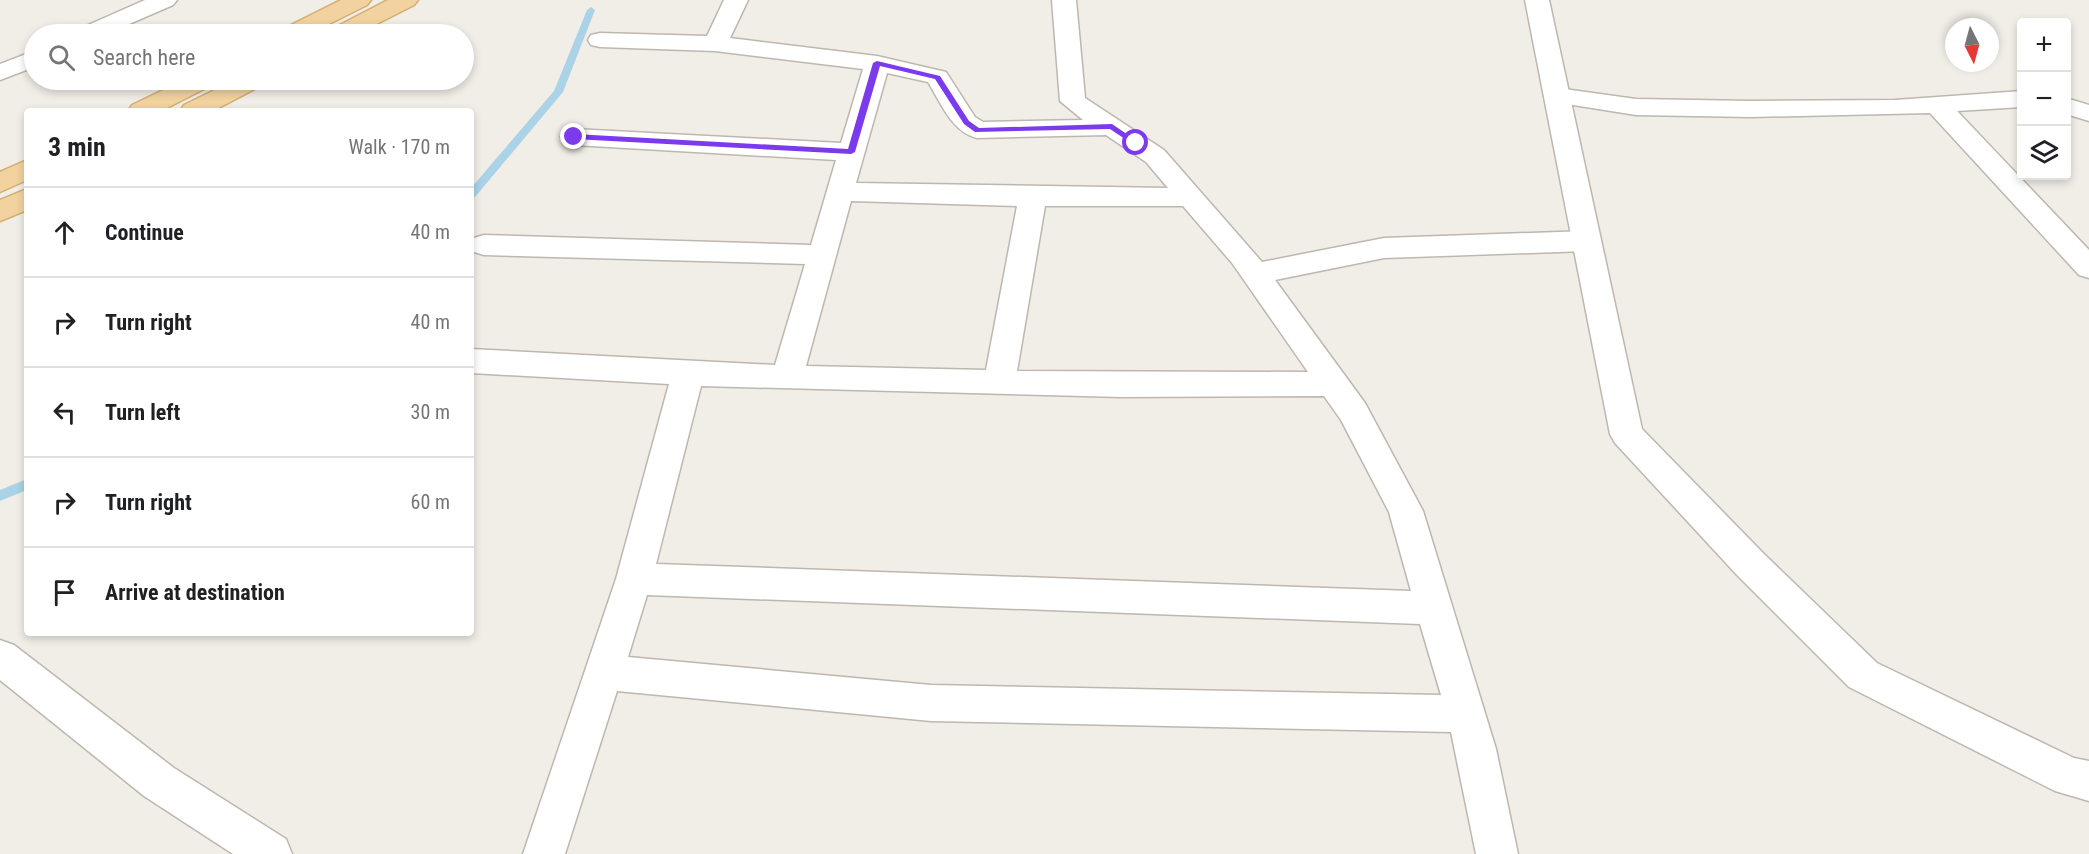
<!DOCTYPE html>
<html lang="en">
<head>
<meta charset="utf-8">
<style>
  :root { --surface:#fff; --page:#f6f6f6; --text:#202124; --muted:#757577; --line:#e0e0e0 }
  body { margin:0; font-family:"Roboto Condensed",sans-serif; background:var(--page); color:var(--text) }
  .controls { position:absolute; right:18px; top:18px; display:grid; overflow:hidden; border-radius:6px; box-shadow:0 3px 9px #0003 }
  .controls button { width:54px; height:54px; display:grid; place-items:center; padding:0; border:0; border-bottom:2px solid var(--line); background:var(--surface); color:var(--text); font:30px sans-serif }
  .compass { position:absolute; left:1945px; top:18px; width:54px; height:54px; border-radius:50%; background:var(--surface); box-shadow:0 3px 9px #0003; rotate:174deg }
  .stop { position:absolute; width:18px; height:18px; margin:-14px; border:4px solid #7c3aed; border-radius:50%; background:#fff }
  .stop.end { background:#7c3aed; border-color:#fff; box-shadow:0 2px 6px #0008 }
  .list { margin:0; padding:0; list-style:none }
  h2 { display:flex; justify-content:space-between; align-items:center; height:78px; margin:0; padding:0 24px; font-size:26px }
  h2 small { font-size:20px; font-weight:400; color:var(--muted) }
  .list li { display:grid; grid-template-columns:39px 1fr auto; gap:18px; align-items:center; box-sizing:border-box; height:90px; padding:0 24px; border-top:2px solid var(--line) }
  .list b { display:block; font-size:22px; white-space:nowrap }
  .list em { font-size:20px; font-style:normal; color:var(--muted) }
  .icon { flex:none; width:33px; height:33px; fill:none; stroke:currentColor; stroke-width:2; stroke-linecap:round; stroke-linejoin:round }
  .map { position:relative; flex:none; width:2089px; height:854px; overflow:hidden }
  .search { position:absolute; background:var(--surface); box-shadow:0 3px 9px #0003; left:24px; top:24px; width:450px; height:66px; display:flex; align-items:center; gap:15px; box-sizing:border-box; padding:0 21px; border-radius:33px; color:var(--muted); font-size:22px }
  .panel { position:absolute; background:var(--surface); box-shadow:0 3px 9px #0003; left:24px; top:108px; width:450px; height:528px; border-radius:6px }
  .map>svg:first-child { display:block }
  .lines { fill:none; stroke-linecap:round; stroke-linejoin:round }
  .stream { fill:#aad3e7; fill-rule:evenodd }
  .minor-casing { stroke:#beb7ae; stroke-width:3 }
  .tertiary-casing { stroke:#beb7ae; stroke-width:3 }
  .primary-casing { stroke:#d5ae71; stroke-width:3 }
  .minor { fill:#fff; fill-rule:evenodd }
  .tertiary { fill:#fff; fill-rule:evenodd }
  .primary { fill:#f2d39f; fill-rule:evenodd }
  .route { fill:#7c3aed }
</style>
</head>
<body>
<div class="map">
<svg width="2089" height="854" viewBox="0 0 2089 854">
  <rect width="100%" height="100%" fill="#f1ede7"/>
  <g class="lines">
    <g class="stream">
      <path d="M 591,7 L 595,10 L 563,92 L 475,197 L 471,198 L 471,188 L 554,91 L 587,10 Z"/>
      <path d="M 27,479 L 27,490 L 0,501 L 0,490 Z"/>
    </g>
    <defs>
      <g id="minor">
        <path d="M 145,0 L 177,0 L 173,5 L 106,34 L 75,34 L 79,29 Z"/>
        <path d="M 724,0 L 748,0 L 730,38 L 877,56 L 946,72 L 975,117 L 983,122 L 1083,120 L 1060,101 L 1052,0 L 1076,0 L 1085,98 L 1164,150 L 1262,262 L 1384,238 L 1587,231 L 1597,234 L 1601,241 L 1597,248 L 1587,251 L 1384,258 L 1275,280 L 1365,403 L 1423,511 L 1496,749 L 1518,854 L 1476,854 L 1451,732 L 931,721 L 617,691 L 565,854 L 523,854 L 616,579 L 669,384 L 471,373 L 471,349 L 775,365 L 805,264 L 484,255 L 474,252 L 471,243 L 474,238 L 484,235 L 811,245 L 836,160 L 574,145 L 565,143 L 561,137 L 565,131 L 574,129 L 841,143 L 863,69 L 715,51 L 600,47 L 591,45 L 588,40 L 591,35 L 600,33 L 707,36 ZM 887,73 L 928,82 C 941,103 952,132 977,138 L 1106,135 L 1146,162 L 1168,188 L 856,183 ZM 851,201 L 1017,206 L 986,370 L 806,366 ZM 1045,206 L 1183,206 L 1232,263 L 1308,372 L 1017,371 ZM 701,386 L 1121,397 L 1324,396 L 1341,420 L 1389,512 L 1411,591 L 656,564 ZM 647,595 L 1420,624 L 1441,695 L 931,685 L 628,657 Z"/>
        <path d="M 34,51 L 34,67 L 0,80 L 0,64 Z"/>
        <path d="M 1557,88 L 1636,99 L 1751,101 L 1895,100 L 2022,91 L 2022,107 L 1957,111 L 2089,250 L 2089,278 L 2079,275 L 1930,113 L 1751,117 L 1636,115 L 1548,101 L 1544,96 L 1548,91 Z"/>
        <path d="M 2066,98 L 2089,105 L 2089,121 L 2066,114 Z"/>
        <path d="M 0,640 L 14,645 L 174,768 L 286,839 L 292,854 L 233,854 L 144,796 L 0,680 Z"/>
      </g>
      <path id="tertiary" d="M 1525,0 L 1549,0 L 1642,429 L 1763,553 L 1877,663 L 2074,758 L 2089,761 L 2089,801 L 2055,791 L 1849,687 L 1737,575 L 1615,443 L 1610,434 Z"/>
      <g id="primary">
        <path d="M 341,0 L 371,0 L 367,5 L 309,34 L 279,34 L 283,29 Z"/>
        <path d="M 388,0 L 418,0 L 414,5 L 357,34 L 328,34 L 332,29 Z"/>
        <path d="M 184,80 L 216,80 L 212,85 L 161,111 L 128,111 L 132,105 Z"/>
        <path d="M 235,80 L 266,80 L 262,85 L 213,111 L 180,111 L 184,105 Z"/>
        <path d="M 27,160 L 27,180 L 0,192 L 0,172 Z"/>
        <path d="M 27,189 L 27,210 L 0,221 L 0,200 Z"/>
      </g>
    </defs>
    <use href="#minor" class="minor-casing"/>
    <use href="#tertiary" class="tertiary-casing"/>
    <use href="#primary" class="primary-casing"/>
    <use href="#minor" class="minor"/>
    <use href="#tertiary" class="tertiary"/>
    <use href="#primary" class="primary"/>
  </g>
  <path class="route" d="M 877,61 L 940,76 L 969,121 L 979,128 L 1112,124 L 1140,143 L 1134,145 L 1110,129 L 975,132 L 964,124 L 935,79 L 880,66 L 855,152 L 851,154 L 574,139 L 570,137 L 574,134 L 848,149 L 873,63 Z"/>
</svg>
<div class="controls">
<button>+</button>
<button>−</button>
<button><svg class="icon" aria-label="layers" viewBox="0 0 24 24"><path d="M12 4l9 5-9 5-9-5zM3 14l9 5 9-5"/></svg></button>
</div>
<svg class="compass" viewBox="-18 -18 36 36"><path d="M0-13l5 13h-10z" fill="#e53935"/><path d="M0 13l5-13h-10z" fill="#757577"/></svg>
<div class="stop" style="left:1136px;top:143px"></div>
<div class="stop end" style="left:574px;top:137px"></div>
<div class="search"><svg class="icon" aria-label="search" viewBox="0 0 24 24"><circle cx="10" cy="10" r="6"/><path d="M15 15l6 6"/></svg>Search here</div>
<section class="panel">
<h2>3 min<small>Walk · 170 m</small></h2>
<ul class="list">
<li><svg class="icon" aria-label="ahead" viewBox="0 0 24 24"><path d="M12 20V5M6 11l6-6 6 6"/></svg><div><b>Continue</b></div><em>40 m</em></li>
<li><svg class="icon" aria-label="right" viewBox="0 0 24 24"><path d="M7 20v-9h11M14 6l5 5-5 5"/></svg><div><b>Turn right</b></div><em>40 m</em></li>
<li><svg class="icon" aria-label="left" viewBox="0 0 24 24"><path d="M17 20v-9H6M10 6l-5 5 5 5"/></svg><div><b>Turn left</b></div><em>30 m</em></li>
<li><svg class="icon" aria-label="right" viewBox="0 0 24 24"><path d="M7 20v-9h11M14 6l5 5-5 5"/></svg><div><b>Turn right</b></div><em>60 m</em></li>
<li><svg class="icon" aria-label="arrive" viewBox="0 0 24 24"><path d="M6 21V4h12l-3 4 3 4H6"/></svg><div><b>Arrive at destination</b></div></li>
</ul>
</section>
</div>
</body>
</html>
